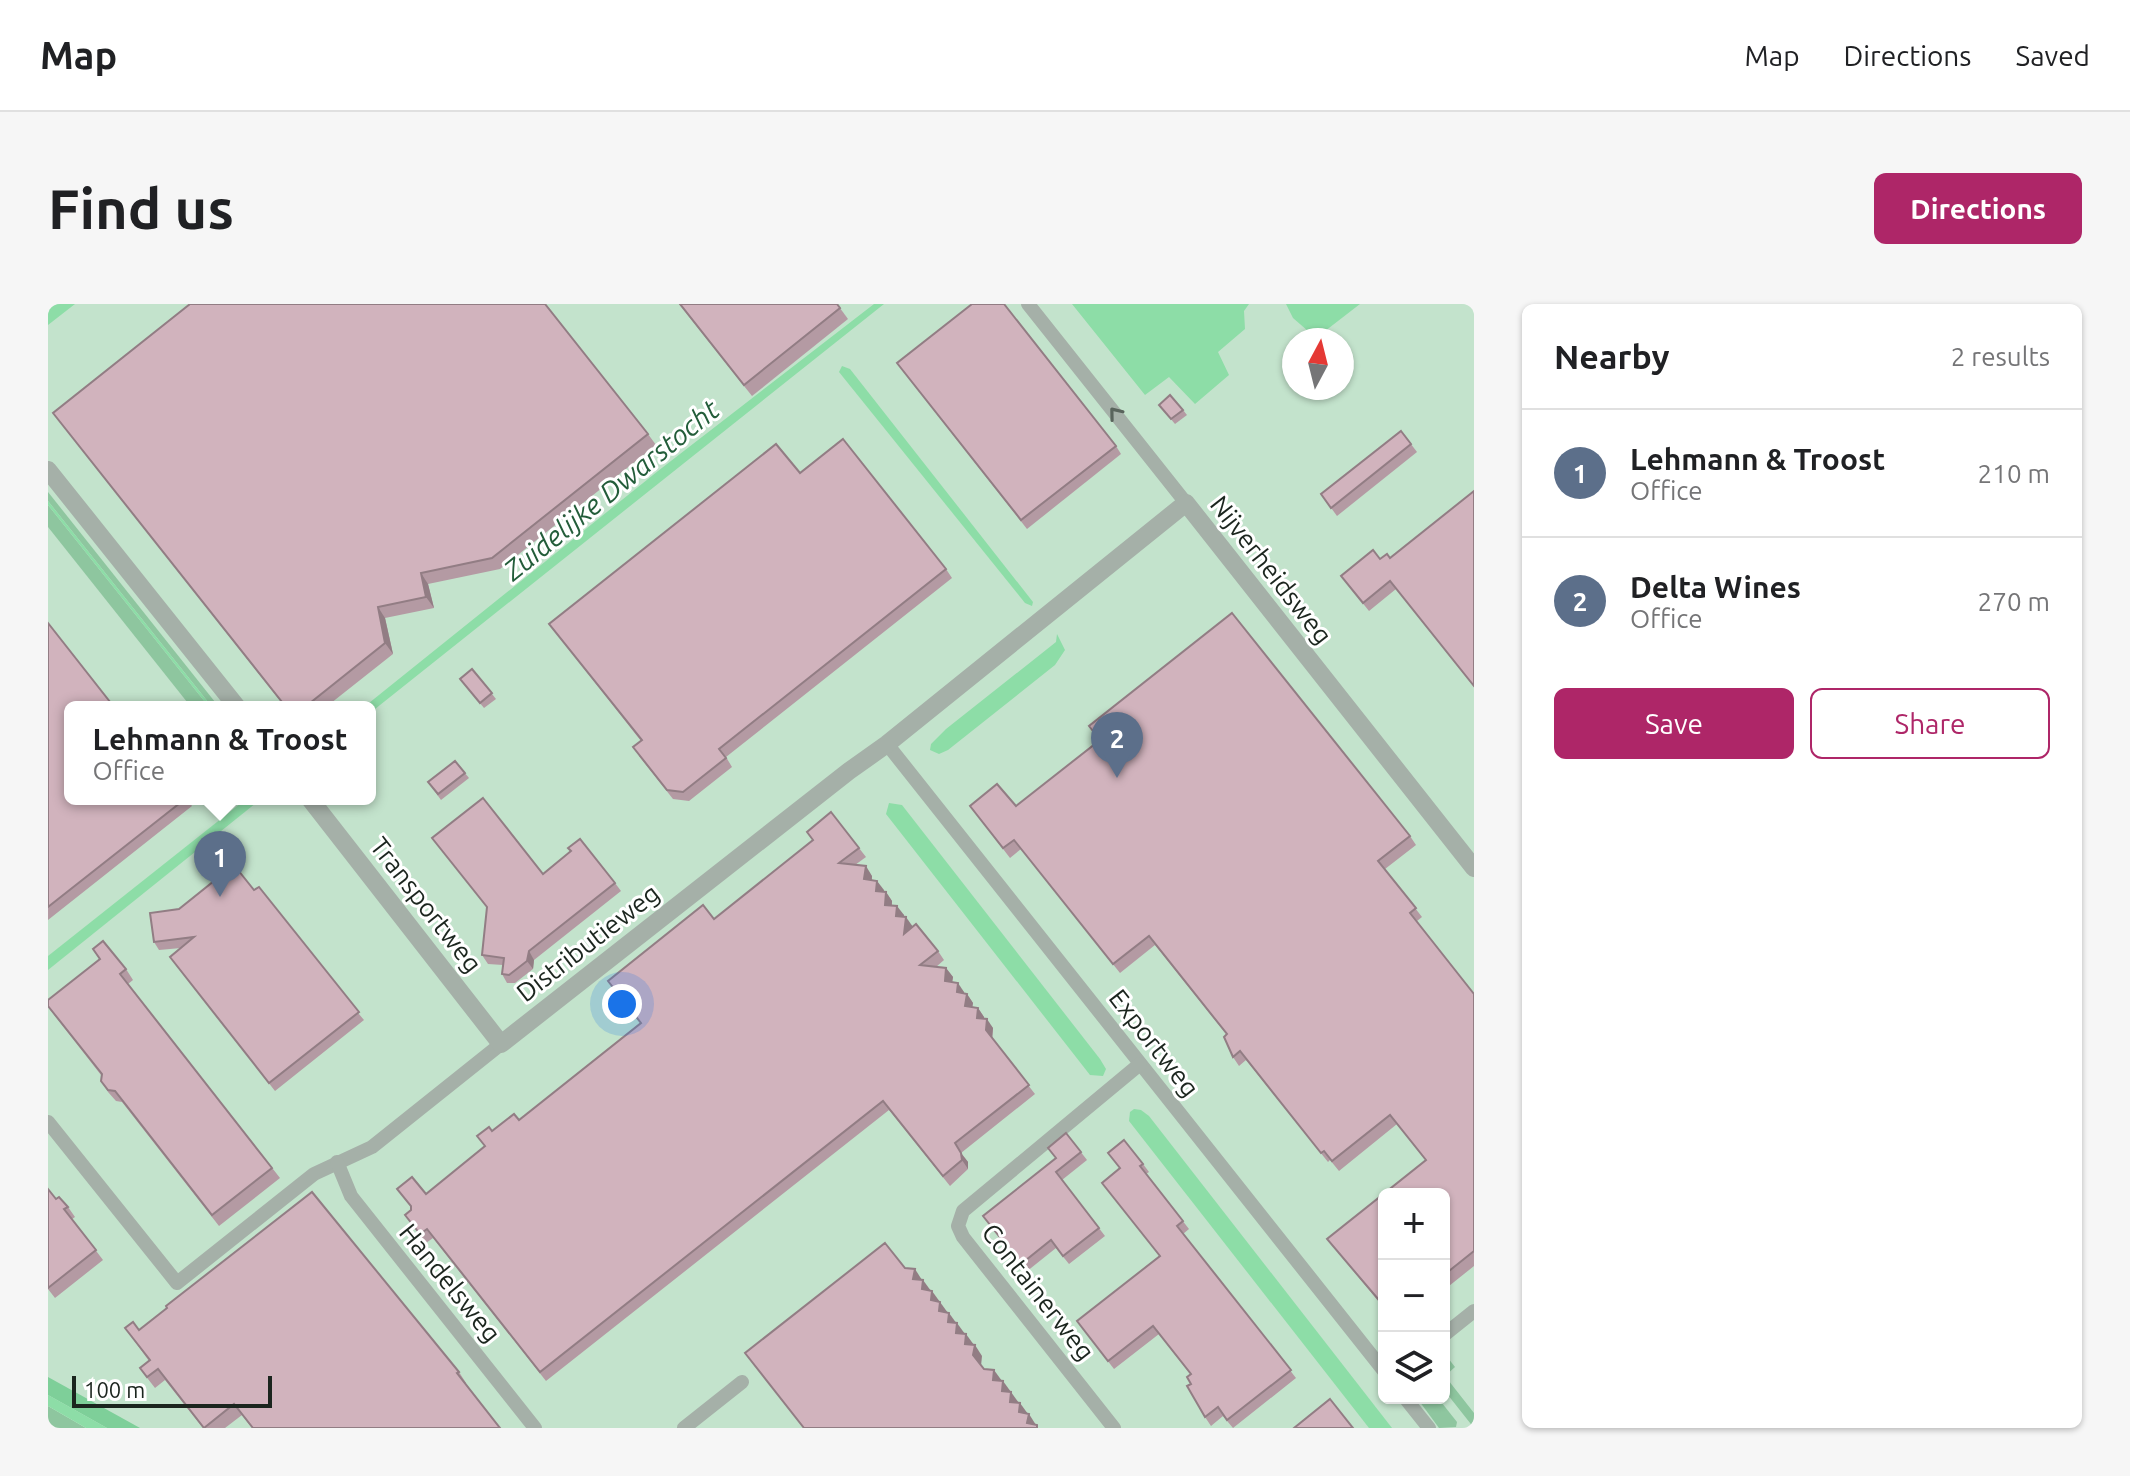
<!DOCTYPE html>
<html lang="en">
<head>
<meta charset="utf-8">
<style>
  :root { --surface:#fff; --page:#f6f6f6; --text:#202124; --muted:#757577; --line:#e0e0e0; --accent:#ae2668 }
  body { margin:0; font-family:Ubuntu,sans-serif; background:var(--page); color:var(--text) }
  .controls { position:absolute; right:24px; bottom:24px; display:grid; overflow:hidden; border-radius:12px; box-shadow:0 2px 6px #0004 }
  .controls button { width:72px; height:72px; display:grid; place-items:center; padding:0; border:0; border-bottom:2px solid var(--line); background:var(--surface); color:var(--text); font:40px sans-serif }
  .compass { position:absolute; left:1234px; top:24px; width:72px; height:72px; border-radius:50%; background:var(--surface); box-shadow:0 2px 6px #0004; rotate:7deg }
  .scale { position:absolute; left:24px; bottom:20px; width:200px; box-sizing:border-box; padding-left:8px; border:4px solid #1b251e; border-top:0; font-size:22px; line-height:28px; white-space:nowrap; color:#1b251e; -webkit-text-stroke:6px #fff; paint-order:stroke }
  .you { position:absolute; left:574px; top:700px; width:28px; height:28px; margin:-20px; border:6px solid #fff; border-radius:50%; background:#1a73e8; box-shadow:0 0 0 12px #1a73e833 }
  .badge { display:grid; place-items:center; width:52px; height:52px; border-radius:50%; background:var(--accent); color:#fff; font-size:26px; font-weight:700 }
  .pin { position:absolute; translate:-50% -66px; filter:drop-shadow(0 2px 4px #0008) }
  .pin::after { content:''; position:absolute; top:42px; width:28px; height:24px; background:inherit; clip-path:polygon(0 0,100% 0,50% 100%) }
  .popup { position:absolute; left:16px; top:397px; width:312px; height:104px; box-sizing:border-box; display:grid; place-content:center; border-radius:12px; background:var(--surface); filter:drop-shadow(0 2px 6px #0005); font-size:26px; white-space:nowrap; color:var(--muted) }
  .popup b { font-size:30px; color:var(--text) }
  .popup::after { content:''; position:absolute; left:50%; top:100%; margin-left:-16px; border:16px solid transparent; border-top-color:var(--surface) }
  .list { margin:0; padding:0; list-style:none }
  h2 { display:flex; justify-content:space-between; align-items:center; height:104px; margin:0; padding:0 32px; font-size:34px }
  h2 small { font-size:26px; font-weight:400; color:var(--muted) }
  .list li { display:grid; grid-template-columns:52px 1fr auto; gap:24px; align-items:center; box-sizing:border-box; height:128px; padding:0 32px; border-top:2px solid var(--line) }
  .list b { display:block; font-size:30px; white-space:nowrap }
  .list p { margin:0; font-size:26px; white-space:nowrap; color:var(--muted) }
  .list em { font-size:26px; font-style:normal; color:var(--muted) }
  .actions { display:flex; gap:16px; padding:24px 32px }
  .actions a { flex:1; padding:18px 0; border:2px solid var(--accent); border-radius:12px; text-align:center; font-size:28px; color:var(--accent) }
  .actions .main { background:var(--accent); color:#fff }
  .icon { flex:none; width:44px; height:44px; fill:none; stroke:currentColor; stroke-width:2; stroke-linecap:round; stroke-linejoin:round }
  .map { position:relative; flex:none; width:1426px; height:1124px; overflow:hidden; border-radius:12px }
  header { display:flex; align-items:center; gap:48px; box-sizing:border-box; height:112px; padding:0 40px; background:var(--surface); border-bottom:2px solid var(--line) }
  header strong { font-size:38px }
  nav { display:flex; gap:44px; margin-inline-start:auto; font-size:28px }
  .intro { display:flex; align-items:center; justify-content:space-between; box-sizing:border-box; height:192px; padding:0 48px }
  h1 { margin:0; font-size:56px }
  .button { padding:20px 36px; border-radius:12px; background:var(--accent); color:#fff; font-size:28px; font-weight:700 }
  main { display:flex; gap:48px; padding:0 48px }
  aside { flex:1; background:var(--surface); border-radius:12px; box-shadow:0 2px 6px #0004 }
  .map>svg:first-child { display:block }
  .built { fill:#c3e3cc; fill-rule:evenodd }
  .green { fill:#8ec69f }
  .forest { fill:#7ecf99 }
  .water { fill:#8ddda7 }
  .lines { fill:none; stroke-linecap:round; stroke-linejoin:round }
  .minor { stroke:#a5b0a8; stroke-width:14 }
  .tertiary { stroke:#a5b0a8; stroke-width:18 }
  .wall { fill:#b49aa3 }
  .shaded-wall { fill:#927d84 }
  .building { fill:#d1b3bd; stroke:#927d84; stroke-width:2 }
  .oneway { stroke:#59645c }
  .labels { text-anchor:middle; stroke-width:6; stroke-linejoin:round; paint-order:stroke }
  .street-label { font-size:26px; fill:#1b251e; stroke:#fff }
  .water-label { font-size:28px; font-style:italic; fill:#235d3a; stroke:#fff }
</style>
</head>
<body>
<header>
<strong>Map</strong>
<nav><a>Map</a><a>Directions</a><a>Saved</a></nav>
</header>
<div class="intro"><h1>Find us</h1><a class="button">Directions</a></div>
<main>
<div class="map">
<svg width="1426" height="1124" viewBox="0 0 1426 1124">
  <rect width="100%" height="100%" fill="#d5efdc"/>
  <path class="built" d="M 0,0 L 1426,0 L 1426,1124 L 53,1124 L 0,1096 ZM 1246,36 L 1294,36 L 1294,84 L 1246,84 ZM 22,403 L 322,403 L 322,495 L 22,495 ZM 1336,890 L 1396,890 L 1396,1094 L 1336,1094 Z"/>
  <g class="green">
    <path d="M 0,188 L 171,403 L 164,403 L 0,197 Z"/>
    <path d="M 0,201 L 161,403 L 143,403 L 0,223 Z"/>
    <path d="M 1400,1054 L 1407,1063 L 1397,1072 L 1426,1109 L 1426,1124 L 1396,1086 L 1396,1057 Z"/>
    <path d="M 1369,1094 L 1390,1094 L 1409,1118 L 1408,1123 L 1391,1124 Z"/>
    <path d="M 0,1102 L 38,1124 L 0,1124 Z"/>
  </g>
  <path class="forest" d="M 0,1073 L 92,1124 L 59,1124 L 0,1091 Z"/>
  <g class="water">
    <path d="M 0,0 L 27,0 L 0,21 Z"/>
    <path d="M 826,0 L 836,0 L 322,409 L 322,403 L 316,403 L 610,167 Z"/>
    <path d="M 1024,0 L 1201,0 L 1196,7 L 1197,25 L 1170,48 L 1181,71 L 1147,100 L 1121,73 L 1097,91 Z"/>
    <path d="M 1238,0 L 1312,0 L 1268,34 L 1245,14 Z"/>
    <path d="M 794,62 L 802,65 L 985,298 L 984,302 L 977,299 L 791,68 Z"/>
    <path d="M 0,197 L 164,403 L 161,403 L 0,201 Z"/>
    <path d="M 1009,330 L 1017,346 L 1007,361 L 900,446 L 891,450 L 882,446 L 883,440 L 898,425 L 1008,338 Z"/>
    <path d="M 198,495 L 213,495 L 0,666 L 0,652 Z"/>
    <path d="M 841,499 L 854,501 L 1052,755 L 1058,765 L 1055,772 L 1042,771 L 838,510 Z"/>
    <path d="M 1086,805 L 1093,806 L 1101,812 L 1344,1124 L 1321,1124 L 1081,817 L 1082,808 Z"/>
    <path d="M 0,1091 L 59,1124 L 38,1124 L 0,1102 Z"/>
  </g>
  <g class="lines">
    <g class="minor">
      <path d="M 980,0 L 1138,199"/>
      <path d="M 839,440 L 1336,1067"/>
      <path d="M 0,818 L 129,979 L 266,870 L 324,843 L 453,740"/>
      <path d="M 289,858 L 303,892 L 487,1124"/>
      <path d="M 1396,1031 L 1426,1007"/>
      <path d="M 1357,1094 L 1381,1124"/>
      <path d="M 636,1124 L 694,1078"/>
      <path d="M 1066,1124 L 915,933 L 910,922 L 915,907 L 1092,760"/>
    </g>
    <g class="tertiary">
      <path d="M 0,166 L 189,403"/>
      <path d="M 262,495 L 453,740 L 801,467 L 839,440 L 1138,199 L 1426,564"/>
    </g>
  </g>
  <g class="wall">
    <path d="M 631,0 L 789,0 L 800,15 L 704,92 Z"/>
    <path d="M 855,67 L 1068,142 L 1073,150 L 979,225 Z"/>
    <path d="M 1111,101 L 1135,106 L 1139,111 L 1127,120 Z"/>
    <path d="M 5,109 L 600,130 L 608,141 L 452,265 L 380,280 L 386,304 L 337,314 L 345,350 L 278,403 L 237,403 Z"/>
    <path d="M 1353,127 L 1369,148 L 1289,212 L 1273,190 Z"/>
    <path d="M 752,169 L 898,265 L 904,274 L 678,453 L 684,463 L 641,497 L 625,495 L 591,452 L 593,437 L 501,320 Z"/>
    <path d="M 1426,187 L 1426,383 L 1348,285 L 1321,307 L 1293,272 L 1332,255 L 1342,254 Z"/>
    <path d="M 0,319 L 22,495 L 139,495 L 144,502 L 0,616 Z"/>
    <path d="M 424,365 L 448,395 L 436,404 L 412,375 Z"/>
    <path d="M 1041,422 L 1362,532 L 1368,541 L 1337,565 L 1374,613 L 1369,617 L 1426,690 L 1426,962 L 1396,986 L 1396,890 L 1336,890 L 1336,1004 L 1279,935 L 1378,857 L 1349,820 L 1291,867 L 1282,856 L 1280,858 L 1198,756 L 1191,762 L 1185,753 L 1179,731 L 1107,641 L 1072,669 L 973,545 L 962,554 L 929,511 L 968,502 L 1051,436 Z"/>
    <path d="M 407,457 L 421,474 L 393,496 L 380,478 Z"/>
    <path d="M 811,544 L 818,553 L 807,561 L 824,572 L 824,576 L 829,577 L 836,588 L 838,588 L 844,597 L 844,602 L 856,611 L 856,613 L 865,623 L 890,647 L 896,656 L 888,663 L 898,664 L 905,673 L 904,678 L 916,688 L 916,689 L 919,690 L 925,699 L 924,703 L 930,704 L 936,713 L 936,715 L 945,724 L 944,735 L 987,790 L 913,849 L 920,858 L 920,865 L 902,882 L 841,806 L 498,1077 L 385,934 L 378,939 L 357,911 L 378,890 L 437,843 L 444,827 L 471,816 L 592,719 L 560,677 L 666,615 Z"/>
    <path d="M 495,570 L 567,579 L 573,587 L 486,656 L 485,665 L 467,679 L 459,679 L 454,670 L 455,661 L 440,660 L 434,651 Z"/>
    <path d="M 206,586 L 316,716 L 227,787 L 122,653 L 133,644 L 111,646 L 106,638 Z"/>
    <path d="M 45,645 L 78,665 L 85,676 L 80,680 L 232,874 L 171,922 L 74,798 L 68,797 L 60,788 L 53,777 L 53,771 L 0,703 L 51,655 Z"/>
    <path d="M 1018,829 L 1039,856 L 1014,876 L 1057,932 L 1021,960 L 1008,944 L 978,968 L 941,920 L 1008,855 Z"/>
    <path d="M 1060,849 L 1095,860 L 1101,868 L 1098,870 L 1141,925 L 1135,930 L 1248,1074 L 1185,1124 L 1175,1112 L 1163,1122 L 1157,1113 L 1143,1080 L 1142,1070 L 1111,1030 L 1066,1065 L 1029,1017 L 1111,952 L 1072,865 Z"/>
    <path d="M 0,885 L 8,895 L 20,903 L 27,913 L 24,915 L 55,956 L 7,994 L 0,985 Z"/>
    <path d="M 77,1024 L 411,1068 L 418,1079 L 417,1080 L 452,1124 L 204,1124 L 194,1111 L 177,1124 L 155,1124 L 117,1076 L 107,1084 L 100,1075 L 92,1064 L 101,1057 Z"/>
  </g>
  <g class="shaded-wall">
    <path d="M 373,269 L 380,280 L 386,304 L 378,293 Z"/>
    <path d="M 330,303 L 337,314 L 345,350 L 337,339 Z"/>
    <path d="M 818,562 L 824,572 L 823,584 L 816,575 Z"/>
    <path d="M 829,577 L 836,586 L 835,596 L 828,587 Z"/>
    <path d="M 838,588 L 844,597 L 843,610 L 837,601 Z"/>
    <path d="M 849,602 L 856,611 L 854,621 L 848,612 Z"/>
    <path d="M 858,613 L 865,623 L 856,630 Z"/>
    <path d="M 481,647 L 486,656 L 485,665 L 479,657 Z"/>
    <path d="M 898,664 L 905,673 L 903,686 L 897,677 Z"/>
    <path d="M 910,679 L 916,688 L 915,697 L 909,688 Z"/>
    <path d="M 919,690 L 925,699 L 923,711 L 917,702 Z"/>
    <path d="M 930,704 L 936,713 L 935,723 L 929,714 Z"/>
    <path d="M 939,715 L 945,724 L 944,736 L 938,726 Z"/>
    <path d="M 913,849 L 920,858 L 920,865 L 914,856 Z"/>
    <path d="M 867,965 L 874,976 L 865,975 Z"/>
    <path d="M 875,976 L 883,987 L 874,985 Z"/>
    <path d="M 884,987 L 892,998 L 883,996 Z"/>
    <path d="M 892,998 L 900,1009 L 891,1007 Z"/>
    <path d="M 901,1009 L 909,1020 L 900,1018 Z"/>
    <path d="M 909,1019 L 917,1030 L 908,1029 Z"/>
    <path d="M 918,1030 L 926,1041 L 917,1040 Z"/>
    <path d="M 927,1041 L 934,1052 L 933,1062 L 925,1051 Z"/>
    <path d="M 946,1066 L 954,1077 L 945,1076 Z"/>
    <path d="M 955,1077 L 963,1088 L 954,1087 Z"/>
    <path d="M 963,1088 L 971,1099 L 962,1098 Z"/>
    <path d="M 972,1099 L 980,1110 L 971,1108 Z"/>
    <path d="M 981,1110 L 988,1121 L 979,1119 Z"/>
  </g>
  <g class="building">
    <path d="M 142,0 L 497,0 L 600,130 L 444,254 L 373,269 L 378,293 L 330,303 L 337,339 L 257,403 L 238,403 L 5,109 Z"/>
    <path d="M 632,0 L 789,0 L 792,4 L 696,81 Z"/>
    <path d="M 924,0 L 956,0 L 1068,142 L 973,216 L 849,59 Z"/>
    <path d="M 1122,91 L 1135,106 L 1123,115 L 1111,101 Z"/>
    <path d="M 1353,127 L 1363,140 L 1283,204 L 1273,190 Z"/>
    <path d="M 795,135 L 898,265 L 671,445 L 678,454 L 635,488 L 619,486 L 585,443 L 594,436 L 501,320 L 728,140 L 752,169 Z"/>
    <path d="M 1426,187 L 1426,382 L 1342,277 L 1315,299 L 1293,272 L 1325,246 L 1332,255 L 1339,250 L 1342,254 Z"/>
    <path d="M 1184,309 L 1362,532 L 1330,557 L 1368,604 L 1362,609 L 1426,690 L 1426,947 L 1396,971 L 1396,890 L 1336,890 L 1336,1002 L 1279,935 L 1378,856 L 1342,811 L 1284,857 L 1276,847 L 1273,849 L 1192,747 L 1185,753 L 1176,733 L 1179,730 L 1101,632 L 1065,660 L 966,536 L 955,544 L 922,502 L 949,480 L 968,502 L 1052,436 L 1041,422 Z"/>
    <path d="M 0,319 L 66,403 L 22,403 L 22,495 L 137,495 L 0,603 Z"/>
    <path d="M 424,365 L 444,389 L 432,399 L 412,375 Z"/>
    <path d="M 407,457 L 417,469 L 390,490 L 380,478 Z"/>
    <path d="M 435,494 L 495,570 L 523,547 L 520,544 L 532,535 L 567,579 L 481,647 L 479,657 L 461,671 L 454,670 L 456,654 L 434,651 L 439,603 L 384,534 Z"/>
    <path d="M 783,508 L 811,544 L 791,559 L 818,562 L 816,575 L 829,577 L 828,587 L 838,588 L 837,601 L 849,602 L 848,612 L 858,613 L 856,630 L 868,620 L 890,647 L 872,661 L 898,664 L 897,677 L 910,679 L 909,688 L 919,690 L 917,702 L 930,704 L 929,714 L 939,715 L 938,726 L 981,781 L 907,839 L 913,849 L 914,856 L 895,872 L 835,797 L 492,1068 L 379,925 L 372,930 L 357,911 L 363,906 L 363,902 L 349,885 L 364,873 L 378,890 L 437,842 L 429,832 L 441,823 L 444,827 L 466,810 L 471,816 L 593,719 L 560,677 L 655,601 L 666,615 L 765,536 L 759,528 Z"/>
    <path d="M 186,561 L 206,586 L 211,583 L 311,708 L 221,779 L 122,653 L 146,633 L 106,638 L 102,609 L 131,605 Z"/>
    <path d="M 55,637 L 78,665 L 72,670 L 224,864 L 164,911 L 67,787 L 60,786 L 53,777 L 54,770 L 0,702 L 0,696 L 52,655 L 45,645 Z"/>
    <path d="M 1018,829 L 1033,848 L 1008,868 L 1051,924 L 1015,952 L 1003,936 L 973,960 L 935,912 L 1008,854 L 1000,844 Z"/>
    <path d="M 1076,836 L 1095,860 L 1092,862 L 1135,917 L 1129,922 L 1243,1066 L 1179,1116 L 1170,1103 L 1157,1113 L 1139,1082 L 1143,1080 L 1139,1073 L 1143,1070 L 1105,1022 L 1060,1057 L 1029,1017 L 1112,952 L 1054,879 L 1072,864 L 1060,849 Z"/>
    <path d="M 0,885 L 8,895 L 11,893 L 20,903 L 16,905 L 48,946 L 0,984 Z"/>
    <path d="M 264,888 L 411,1068 L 409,1069 L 452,1124 L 205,1124 L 186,1100 L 156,1124 L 110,1065 L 99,1073 L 92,1064 L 102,1056 L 77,1024 L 85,1018 L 91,1026 L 119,1004 L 118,1002 Z"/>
    <path d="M 837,939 L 857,964 L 867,965 L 865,975 L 875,976 L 874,985 L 884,987 L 883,996 L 892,998 L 891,1007 L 901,1009 L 900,1018 L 909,1019 L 908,1029 L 918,1030 L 917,1040 L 927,1041 L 925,1051 L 936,1065 L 946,1066 L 945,1076 L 955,1077 L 954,1087 L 963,1088 L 962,1098 L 972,1099 L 971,1108 L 981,1110 L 979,1119 L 989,1121 L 989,1124 L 756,1124 L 697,1049 Z"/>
    <path d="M 1282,1095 L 1305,1124 L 1246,1124 Z"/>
  </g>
  <defs><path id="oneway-chevron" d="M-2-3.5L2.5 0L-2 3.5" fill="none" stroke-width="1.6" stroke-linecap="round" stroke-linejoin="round" transform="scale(2)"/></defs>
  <use class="oneway" href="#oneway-chevron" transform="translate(1067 109) rotate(-129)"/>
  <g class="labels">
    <g class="street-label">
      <text transform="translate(1223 266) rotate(52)" y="9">Nijverheidsweg</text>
      <text transform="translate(378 601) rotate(52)" y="9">Transportweg</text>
      <text transform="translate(540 639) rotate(-38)" y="9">Distributieweg</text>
      <text transform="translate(1106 739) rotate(52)" y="9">Exportweg</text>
      <text transform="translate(402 979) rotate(51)" y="9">Handelsweg</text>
      <text transform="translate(990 988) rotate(52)" y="9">Containerweg</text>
    </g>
    <g class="water-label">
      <text transform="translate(563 186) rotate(-39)" y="10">Zuidelijke Dwarstocht</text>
    </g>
  </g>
</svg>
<div class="controls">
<button>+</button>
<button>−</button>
<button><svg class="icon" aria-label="layers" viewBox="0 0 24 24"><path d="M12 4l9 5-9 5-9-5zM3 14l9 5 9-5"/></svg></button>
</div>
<svg class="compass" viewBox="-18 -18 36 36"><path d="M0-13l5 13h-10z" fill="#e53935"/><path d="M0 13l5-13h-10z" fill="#757577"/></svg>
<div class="scale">100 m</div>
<div class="you"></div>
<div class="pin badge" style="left:172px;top:593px;background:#5c6f8a">1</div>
<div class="popup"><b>Lehmann &amp; Troost</b>Office</div>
<div class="pin badge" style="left:1069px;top:474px;background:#5c6f8a">2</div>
</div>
<aside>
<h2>Nearby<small>2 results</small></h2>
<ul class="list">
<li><span class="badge" style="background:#5c6f8a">1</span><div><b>Lehmann &amp; Troost</b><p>Office</p></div><em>210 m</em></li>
<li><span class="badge" style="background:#5c6f8a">2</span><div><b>Delta Wines</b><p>Office</p></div><em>270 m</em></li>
</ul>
<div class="actions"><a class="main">Save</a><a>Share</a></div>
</aside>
</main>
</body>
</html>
